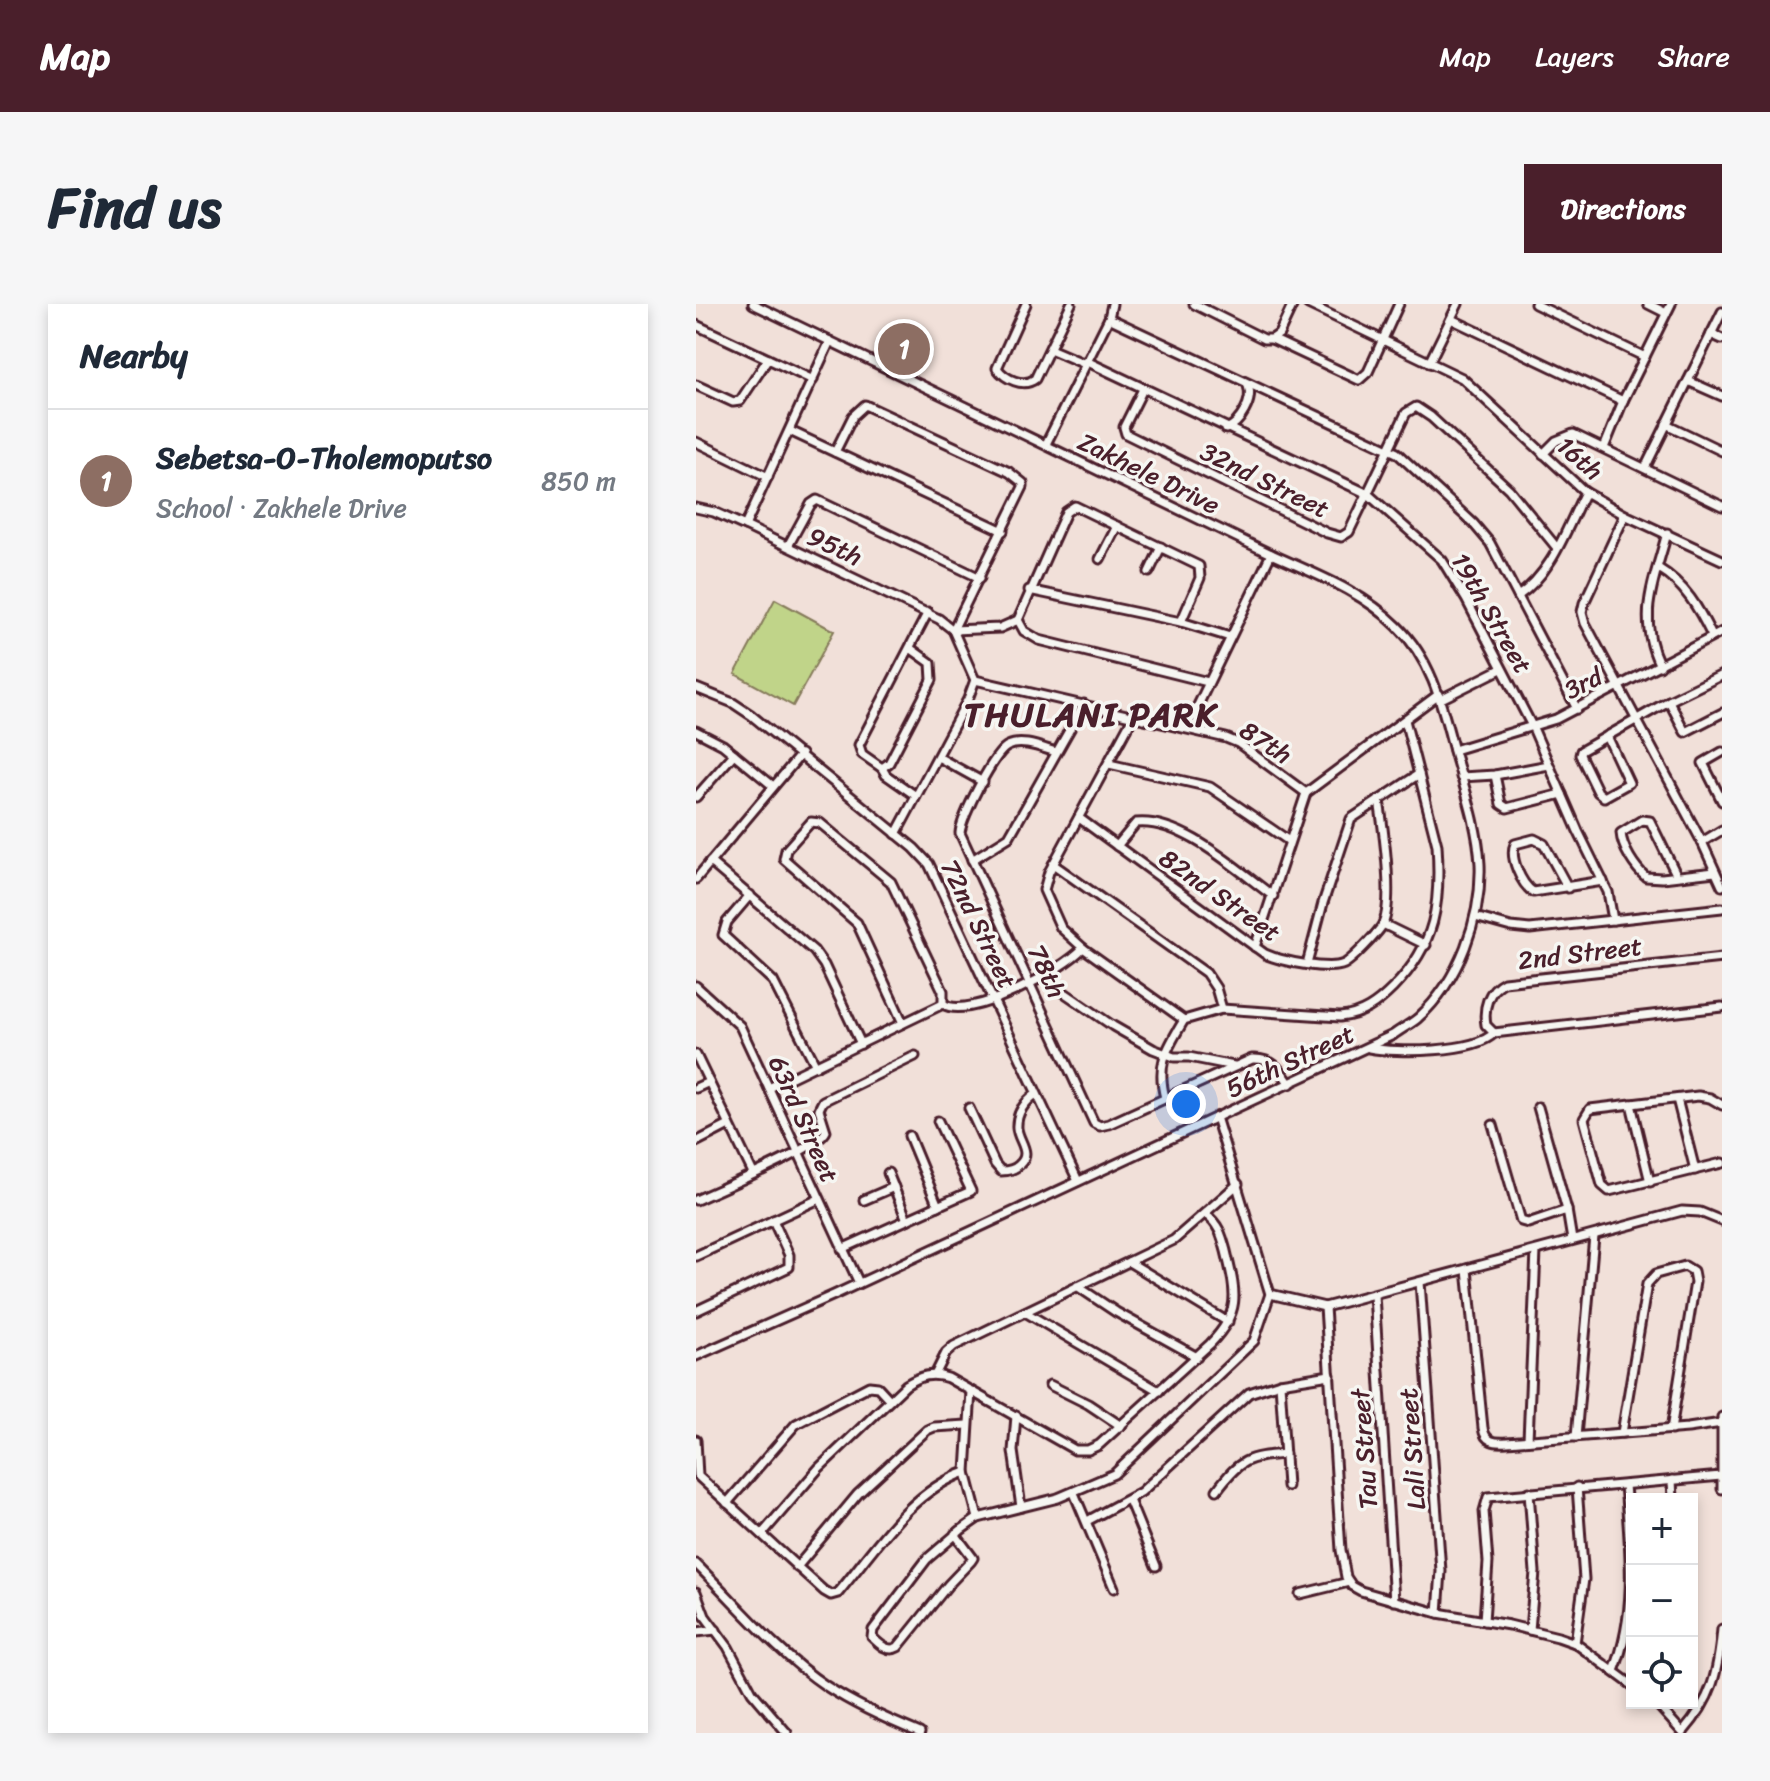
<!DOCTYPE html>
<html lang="en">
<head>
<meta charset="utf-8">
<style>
  :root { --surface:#fff; --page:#f6f6f7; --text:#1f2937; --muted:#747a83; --line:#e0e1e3; --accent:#4a1f2b }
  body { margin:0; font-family:Sriracha,sans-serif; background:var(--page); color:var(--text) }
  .controls { position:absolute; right:24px; bottom:24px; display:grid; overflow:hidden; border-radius:0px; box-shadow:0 4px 12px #0003 }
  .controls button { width:72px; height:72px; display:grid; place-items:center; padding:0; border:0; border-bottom:2px solid var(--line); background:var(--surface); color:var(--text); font:40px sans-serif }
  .you { position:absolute; left:490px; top:800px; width:28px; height:28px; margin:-20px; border:6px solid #fff; border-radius:50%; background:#1a73e8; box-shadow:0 0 0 12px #1a73e833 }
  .badge { display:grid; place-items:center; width:52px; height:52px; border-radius:50%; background:var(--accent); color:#fff; font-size:26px; font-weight:700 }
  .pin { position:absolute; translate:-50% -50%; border:4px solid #fff; box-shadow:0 2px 8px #0006 }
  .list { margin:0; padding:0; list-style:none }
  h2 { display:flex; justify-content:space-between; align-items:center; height:104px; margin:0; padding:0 32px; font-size:34px }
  h2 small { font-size:26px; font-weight:400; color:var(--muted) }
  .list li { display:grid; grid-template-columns:52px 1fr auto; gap:24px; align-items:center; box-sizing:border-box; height:144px; padding:0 32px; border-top:2px solid var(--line) }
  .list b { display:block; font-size:30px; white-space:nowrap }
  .list p { margin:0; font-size:26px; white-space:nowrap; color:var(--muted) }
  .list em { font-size:26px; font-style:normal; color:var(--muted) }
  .icon { flex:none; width:44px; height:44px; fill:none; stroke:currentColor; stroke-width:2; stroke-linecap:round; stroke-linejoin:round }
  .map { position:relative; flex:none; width:1026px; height:1429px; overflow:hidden; border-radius:0px }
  header { display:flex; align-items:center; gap:48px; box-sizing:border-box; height:112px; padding:0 40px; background:var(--accent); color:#fff }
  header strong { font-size:38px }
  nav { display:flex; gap:44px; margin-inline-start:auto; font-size:28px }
  .intro { display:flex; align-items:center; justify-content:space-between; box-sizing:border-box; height:192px; padding:0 48px }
  h1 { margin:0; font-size:56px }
  .button { padding:20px 36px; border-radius:0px; background:var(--accent); color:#fff; font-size:28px; font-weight:700 }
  main { display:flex; gap:48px; padding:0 48px }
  aside { flex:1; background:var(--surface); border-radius:0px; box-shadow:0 4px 12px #0003 }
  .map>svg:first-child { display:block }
  .green { fill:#c0d489; stroke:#857a5a; stroke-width:2 }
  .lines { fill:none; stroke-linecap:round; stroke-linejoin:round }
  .minor-casing { stroke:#4a1f2b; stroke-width:13 }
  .minor { stroke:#f6f6f2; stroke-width:7 }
  .labels { text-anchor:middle; stroke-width:7; stroke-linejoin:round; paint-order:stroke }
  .street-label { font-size:26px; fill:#4a1f2b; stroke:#f6f6f2 }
  .district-label { font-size:34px; font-weight:bold; letter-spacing:2px; fill:#4a1f2b; stroke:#f6f6f2 }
</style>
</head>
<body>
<header>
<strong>Map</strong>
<nav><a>Map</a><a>Layers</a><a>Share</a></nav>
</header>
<div class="intro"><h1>Find us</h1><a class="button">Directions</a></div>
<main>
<aside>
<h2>Nearby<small></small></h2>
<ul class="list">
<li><span class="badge" style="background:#8d6e63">1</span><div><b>Sebetsa-O-Tholemoputso</b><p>School · Zakhele Drive</p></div><em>850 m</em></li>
</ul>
</aside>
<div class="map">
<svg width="1026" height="1429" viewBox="0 0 1026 1429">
  <rect width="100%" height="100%" fill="#f1e0d9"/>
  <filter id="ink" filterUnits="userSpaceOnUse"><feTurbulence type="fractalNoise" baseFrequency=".0125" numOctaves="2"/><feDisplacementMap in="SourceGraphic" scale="16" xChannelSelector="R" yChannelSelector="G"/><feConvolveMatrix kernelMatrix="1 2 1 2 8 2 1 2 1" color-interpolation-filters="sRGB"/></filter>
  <g filter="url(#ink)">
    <path class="green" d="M 79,295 L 138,327 L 97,402 L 39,370 Z"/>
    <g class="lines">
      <defs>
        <g id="minor">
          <path d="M 330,0 L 301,64 C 309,75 327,84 339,75 L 375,0"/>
          <path d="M 498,0 L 568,35 L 576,35 L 663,76 L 672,68 L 703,0"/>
          <path d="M 612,0 L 766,74 L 889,188 L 929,211 L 1026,256"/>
          <path d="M 839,0 L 949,53"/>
          <path d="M 952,0 L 970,9"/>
          <path d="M 413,14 L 701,149 L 777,219 L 794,239 L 881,405"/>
          <path d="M 755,15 L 927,97"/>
          <path d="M 0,21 L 117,76"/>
          <path d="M 1015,30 L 1026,35"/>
          <path d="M 576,35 L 583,30 L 597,0"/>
          <path d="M 354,45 L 389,60"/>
          <path d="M 390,57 L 672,190 L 746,256 L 770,295 L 837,424 L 882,527 L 912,588 L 917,616"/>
          <path d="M 733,59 L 762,0"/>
          <path d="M 992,77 L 1026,92"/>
          <path d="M 0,81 L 37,98 L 44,97 L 72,55"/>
          <path d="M 447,85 L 428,123 L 430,130 L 631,229 L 645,233 L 653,228 L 710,109 L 720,103 L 735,113 L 813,185 L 861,244"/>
          <path d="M 970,120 L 1026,147"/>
          <path d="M 530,125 C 544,120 558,96 552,82"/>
          <path d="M 94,127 L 307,227"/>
          <path d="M 0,138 L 72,173"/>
          <path d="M 350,140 L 413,14 L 416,0"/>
          <path d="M 908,144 L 927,97 L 975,0"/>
          <path d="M 139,148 L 157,112 L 169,101 L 313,168 L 327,179 L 327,183 L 257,326"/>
          <path d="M 847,150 L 860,137 L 877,130 L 1026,202"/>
          <path d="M 949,164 L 1026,8"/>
          <path d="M 0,204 L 18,208 L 49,222 L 243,315 L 257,326 L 279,376"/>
          <path d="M 929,211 L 888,299 L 886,308 L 889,319 L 1006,538 L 1026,582"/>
          <path d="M 49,222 L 134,37"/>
          <path d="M 92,242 L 115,200 L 121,196 L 284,274"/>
          <path d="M 404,255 L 421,222"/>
          <path d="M 962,264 C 989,280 1003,305 1016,332"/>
          <path d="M 453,268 L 465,243"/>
          <path d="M 333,286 L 485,318 L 534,333"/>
          <path d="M 822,292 C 857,268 870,225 889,188"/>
          <path d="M 485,318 L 504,274 L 503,262 L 379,202 L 370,208 L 322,316 L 328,327 L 343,336 L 512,378"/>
          <path d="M 257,326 L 304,324 L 322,316"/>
          <path d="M 214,344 L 235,359 L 236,376 L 193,459 L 186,464 L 166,450 L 163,441 L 232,308"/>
          <path d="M 964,362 C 940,313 958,278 971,229"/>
          <path d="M 279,376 L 530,434 L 542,439 L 610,489"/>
          <path d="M 0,384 L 37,399 L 55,411 L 218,544 L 233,560 L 382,877"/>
          <path d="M 745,395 L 805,365"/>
          <path d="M 973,397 L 989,428 L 1026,409"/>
          <path d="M 437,413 L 353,568 L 348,586 L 365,624 L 387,644 L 488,716"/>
          <path d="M 491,424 L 575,250"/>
          <path d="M 0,427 L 27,441 L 77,482"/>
          <path d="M 911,432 L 933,479 L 908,493 L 902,488 L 884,451 L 885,447 L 973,397 L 1026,371"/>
          <path d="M 758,446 L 860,415 L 1026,328"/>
          <path d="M 360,448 C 346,444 326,435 312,442 C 298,448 265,514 264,529 L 398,819 L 404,822 L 413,820 L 556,755 C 576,754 583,764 594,780"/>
          <path d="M 1026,448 L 1007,459 L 1026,497"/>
          <path d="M 242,453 L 287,478"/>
          <path d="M 413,460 L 514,483 L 593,537"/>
          <path d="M 186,464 L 190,471 L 220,492"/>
          <path d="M 799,471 L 805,500 L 811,504 L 866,490"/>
          <path d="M 765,473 L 799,471 L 853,461"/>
          <path d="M 610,489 L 743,390"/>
          <path d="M 0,493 L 38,450"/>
          <path d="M 383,514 L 569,650 C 584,657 633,667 648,660 C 656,656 683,628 687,620 C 698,597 687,522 683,496"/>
          <path d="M 200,530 L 272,395 L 279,376"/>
          <path d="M 1006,538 L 1026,526"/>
          <path d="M 421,542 L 440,519 C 486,514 541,566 577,592"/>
          <path d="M 276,556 L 313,533 L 388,400"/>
          <path d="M 14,558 L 118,647 L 128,661 L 165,740"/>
          <path d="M 357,560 L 510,669 L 520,684 L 526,705"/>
          <path d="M 981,572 L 954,517 L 946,516 L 925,529 C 926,544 939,564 950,573 L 966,574 L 1019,568"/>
          <path d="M 0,575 L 105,450"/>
          <path d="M 872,584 L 848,540 L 838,535 L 819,540 C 813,553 825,580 837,588 L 907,577"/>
          <path d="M 54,591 L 31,618 L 27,631 L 77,677 L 120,762"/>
          <path d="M 779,613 L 815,623 L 834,625 L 1026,604"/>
          <path d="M 687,620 L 730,641"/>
          <path d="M 559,643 L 610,489"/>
          <path d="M 611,660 L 627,599 L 655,515 L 723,470"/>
          <path d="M 347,674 L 417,722 L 457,745 L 478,753 L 493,753 L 538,762"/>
          <path d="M 0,682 L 44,722 L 163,979"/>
          <path d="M 207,719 L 161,619 L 88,555 L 90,546 L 115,518 L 124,519 L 195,578 L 247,687 L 247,700"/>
          <path d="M 798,729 L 790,721 C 787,704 792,686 808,678 L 1026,654"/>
          <path d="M 798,729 L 1026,703"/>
          <path d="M 673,744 C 700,749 779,749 798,729"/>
          <path d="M 0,751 L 57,869"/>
          <path d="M 0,784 L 13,778"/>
          <path d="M 73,784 L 247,700 C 274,717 367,666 387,644"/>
          <path d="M 469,794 C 460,759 471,745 488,716 L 526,705 L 644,713 C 666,711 681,700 697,684 C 740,640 745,600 741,541 L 709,416"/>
          <path d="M 981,795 L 999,866"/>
          <path d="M 935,800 L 954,878"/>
          <path d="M 1026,801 L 1014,794 L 1002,792 L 894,805 L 888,815 L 906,881 L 913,887 L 1026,859"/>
          <path d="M 842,803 L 871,906 L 876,936"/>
          <path d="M 273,804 L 299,860 L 305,867 C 312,867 318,866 323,861 C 337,849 322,837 321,824 C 320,809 329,798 340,790"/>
          <path d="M 797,821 L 825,917 L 832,919 L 871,906"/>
          <path d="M 213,832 L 242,902"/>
          <path d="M 0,838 L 33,821"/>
          <path d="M 192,869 L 211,916"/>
          <path d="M 0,896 C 23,885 124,844 130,827 L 123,805 L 127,797 L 219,752"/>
          <path d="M 168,896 L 198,883"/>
          <path d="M 146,945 L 275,887 L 242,817"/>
          <path d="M 0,952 L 123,895"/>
          <path d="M 433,958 L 532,1018"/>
          <path d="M 771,965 L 787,1124 C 789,1138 799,1139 811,1138 L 992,1124 L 1026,1119"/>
          <path d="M 724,978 L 745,1267 L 742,1309"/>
          <path d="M 381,982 L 420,1008 L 501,1053"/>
          <path d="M 574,990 L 629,1003 L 986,907 L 1004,908 L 1026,917"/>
          <path d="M 678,991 L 698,1297"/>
          <path d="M 629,1003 L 645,1246 L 650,1273 L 656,1282 L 665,1287 L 742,1309 L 813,1321 L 862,1333 L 879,1339 L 936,1381"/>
          <path d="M 0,1007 L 93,963 L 93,951 L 77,916"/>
          <path d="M 329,1008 L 463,1087"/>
          <path d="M 0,1052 L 138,991 L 697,731 C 705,725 715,720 722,714 C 763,677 786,614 784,560 C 782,522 768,483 758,447 C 746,401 736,356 701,322 C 666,287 619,270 575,250 L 57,0"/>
          <path d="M 239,1071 L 250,1049 L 258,1042 L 478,936 L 542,880"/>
          <path d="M 584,1079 L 591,1182"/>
          <path d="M 354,1081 L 392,1100 L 425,1122"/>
          <path d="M 275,1087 L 270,1168 L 282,1214"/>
          <path d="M 320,1112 L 317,1147 L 325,1203"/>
          <path d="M 1026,1113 L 1026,1185"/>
          <path d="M 926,1129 L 951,980 L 960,970 L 989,962 L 997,967 L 999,978 L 975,1126"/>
          <path d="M 880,1133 L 898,932"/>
          <path d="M 0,1136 L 2,1172 L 128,1287 L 135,1291 L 142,1289 C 178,1246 214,1187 270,1168"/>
          <path d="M 832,1136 L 840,947"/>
          <path d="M 976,1176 L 977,1195"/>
          <path d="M 521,1186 C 544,1155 551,1153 589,1150"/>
          <path d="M 833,1188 L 839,1268 L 834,1326"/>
          <path d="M 378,1189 L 418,1284"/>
          <path d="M 433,1196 L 460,1262"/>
          <path d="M 31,1199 L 100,1120 L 173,1082 L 182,1083 L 194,1096"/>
          <path d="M 391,1217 L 445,1188 L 553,1089 L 584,1079 L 634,1071"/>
          <path d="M 66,1230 L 123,1164 L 210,1081 C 224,1072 236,1068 252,1074 L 379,1146 L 392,1146 L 403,1141 L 514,1040 C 546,1007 540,989 530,947 C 526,932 523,920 509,910"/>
          <path d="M 259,1230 L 277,1254 L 275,1257 L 252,1281 L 202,1343 C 192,1349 183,1340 176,1333 L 177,1326 L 231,1255 L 265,1226 L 282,1214 L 362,1194 L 418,1170 L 558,1037 L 574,990 L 520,813"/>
          <path d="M 0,1260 C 42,1301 81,1349 130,1382 C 159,1401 192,1416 224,1429"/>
          <path d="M 101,1263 L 162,1190 L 231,1126 L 238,1123 L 271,1121"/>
          <path d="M 0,1288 L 9,1312 L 32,1343 L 56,1388 L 91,1429"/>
          <path d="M 604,1290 L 653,1278"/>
          <path d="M 788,1317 L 792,1258 L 788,1207 L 792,1193 L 1025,1172"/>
          <path d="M 0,1328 L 20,1326"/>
          <path d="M 879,1339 L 888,1275 L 881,1183"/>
          <path d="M 918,1367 C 942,1307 934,1244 929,1181"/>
          <path d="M 960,1399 L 987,1429"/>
          <path d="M 987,1428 C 1016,1395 1022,1369 1026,1325"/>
        </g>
      </defs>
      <use href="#minor" class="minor-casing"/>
      <use href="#minor" class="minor"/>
    </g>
  </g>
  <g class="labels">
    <g class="street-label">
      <text transform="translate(884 154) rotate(41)" y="9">16th</text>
      <text transform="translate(453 169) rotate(26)" y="9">Zakhele Drive</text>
      <text transform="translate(569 176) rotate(26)" y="9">32nd Street</text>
      <text transform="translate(139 242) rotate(25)" y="9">95th</text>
      <text transform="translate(796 309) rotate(60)" y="9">19th Street</text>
      <text transform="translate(887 379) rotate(-27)" y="9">3rd</text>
      <text transform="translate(570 438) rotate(33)" y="9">87th</text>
      <text transform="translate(524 591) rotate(35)" y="9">82nd Street</text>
      <text transform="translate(283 620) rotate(64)" y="9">72nd Street</text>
      <text transform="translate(884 649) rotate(-7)" y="9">2nd Street</text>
      <text transform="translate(351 667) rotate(65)" y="9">78th</text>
      <text transform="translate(594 757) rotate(-25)" y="9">56th Street</text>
      <text transform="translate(108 815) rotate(66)" y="9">63rd Street</text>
      <text transform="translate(668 1145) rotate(-94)" y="9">Tau Street</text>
      <text transform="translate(716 1145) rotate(-94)" y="9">Lali Street</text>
    </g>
    <g class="district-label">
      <text x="395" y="422">THULANI PARK</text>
    </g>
  </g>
</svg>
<div class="controls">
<button>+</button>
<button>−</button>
<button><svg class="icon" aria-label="locate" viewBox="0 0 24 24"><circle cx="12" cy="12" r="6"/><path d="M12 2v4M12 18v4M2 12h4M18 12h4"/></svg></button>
</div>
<div class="you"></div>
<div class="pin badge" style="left:208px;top:45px;background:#8d6e63">1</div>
</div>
</main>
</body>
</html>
